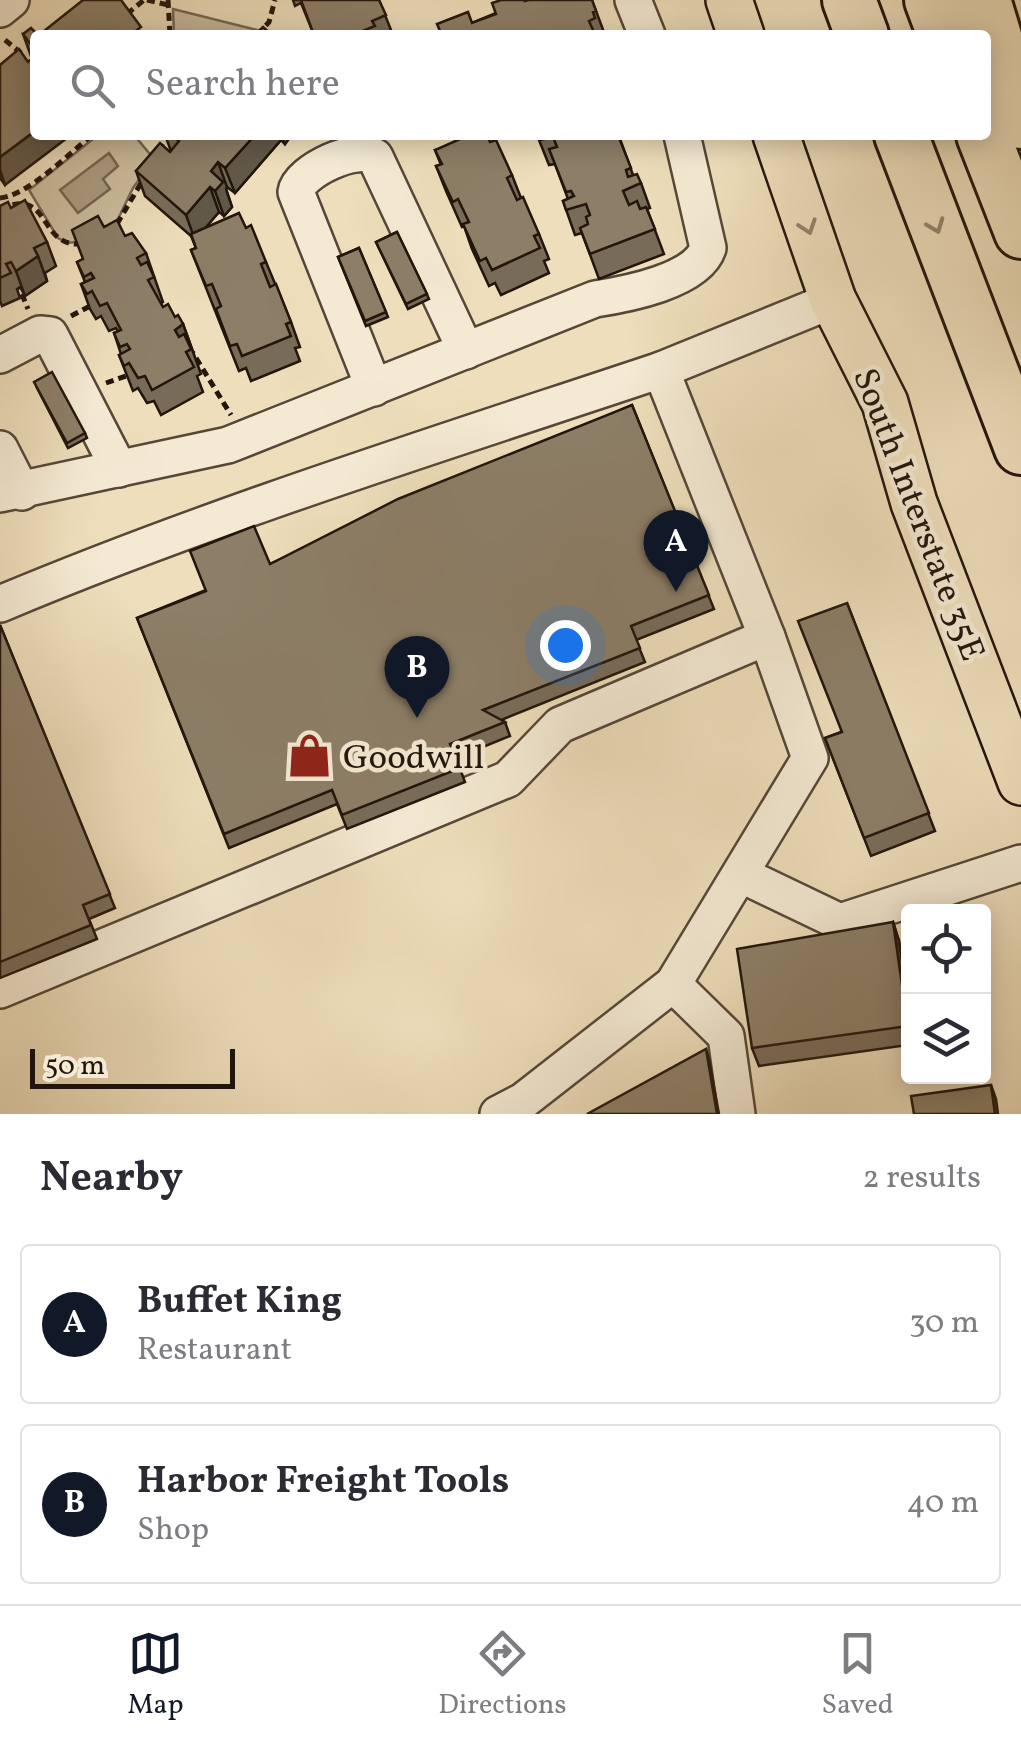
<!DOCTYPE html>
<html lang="en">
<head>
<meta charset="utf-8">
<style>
  :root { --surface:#fff; --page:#f2f2f3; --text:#2b2b33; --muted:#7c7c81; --line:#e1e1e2; --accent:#111827 }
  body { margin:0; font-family:Vollkorn,serif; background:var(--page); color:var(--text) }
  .controls { position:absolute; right:30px; bottom:30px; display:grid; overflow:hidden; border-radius:10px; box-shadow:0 5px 25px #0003 }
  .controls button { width:90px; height:90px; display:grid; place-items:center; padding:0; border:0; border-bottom:2px solid var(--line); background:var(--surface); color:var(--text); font:50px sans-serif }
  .scale { position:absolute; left:30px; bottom:25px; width:205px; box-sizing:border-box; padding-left:10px; border:5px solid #22150b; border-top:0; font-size:28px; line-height:35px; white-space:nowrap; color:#22150b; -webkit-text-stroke:8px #f4ead3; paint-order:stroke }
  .you { position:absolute; left:565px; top:645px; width:35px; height:35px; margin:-25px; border:8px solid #fff; border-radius:50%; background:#1a73e8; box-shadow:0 0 0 15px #1a73e833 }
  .badge { display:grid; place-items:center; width:65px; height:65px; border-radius:50%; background:var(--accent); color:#fff; font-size:32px; font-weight:700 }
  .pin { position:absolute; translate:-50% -82px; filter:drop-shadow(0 2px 5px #0008) }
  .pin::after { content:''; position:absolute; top:52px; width:35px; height:30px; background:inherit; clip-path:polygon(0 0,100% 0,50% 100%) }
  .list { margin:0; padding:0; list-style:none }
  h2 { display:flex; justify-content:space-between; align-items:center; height:130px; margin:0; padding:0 40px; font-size:42px }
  h2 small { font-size:32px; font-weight:400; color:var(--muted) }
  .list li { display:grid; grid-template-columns:65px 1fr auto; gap:30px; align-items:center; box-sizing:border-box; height:160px; margin:0 20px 20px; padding:0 20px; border:2px solid var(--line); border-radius:10px }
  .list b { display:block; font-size:38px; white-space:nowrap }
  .list p { margin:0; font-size:32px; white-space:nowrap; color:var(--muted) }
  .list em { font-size:32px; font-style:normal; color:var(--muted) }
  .icon { flex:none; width:55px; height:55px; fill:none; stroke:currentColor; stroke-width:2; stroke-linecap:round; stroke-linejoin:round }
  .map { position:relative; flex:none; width:1021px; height:1114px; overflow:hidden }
  .search { position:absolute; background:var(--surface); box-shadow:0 5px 25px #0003; left:30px; right:30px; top:30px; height:110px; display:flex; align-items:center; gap:25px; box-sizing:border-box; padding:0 35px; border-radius:10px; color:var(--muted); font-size:38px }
  .sheet { height:490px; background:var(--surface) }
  nav { display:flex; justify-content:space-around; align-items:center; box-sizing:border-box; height:140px; border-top:2px solid var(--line); background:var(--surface); font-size:28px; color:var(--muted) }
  nav a { display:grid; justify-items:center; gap:5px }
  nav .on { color:var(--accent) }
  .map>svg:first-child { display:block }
  .green { fill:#cbbc9d; stroke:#766854; stroke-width:2.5 }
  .water { fill:#a99a7f; stroke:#736551; stroke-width:2.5 }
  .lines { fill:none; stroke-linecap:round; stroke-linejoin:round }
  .minor-casing { stroke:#554737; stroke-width:40 }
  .major-casing { stroke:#22150b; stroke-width:50 }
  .highway-casing { stroke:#22150b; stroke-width:58 }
  .path { stroke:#22150b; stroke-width:5; stroke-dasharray:8 5; stroke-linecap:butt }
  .minor { stroke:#f4ead3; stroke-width:35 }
  .major { stroke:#eedebb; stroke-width:45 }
  .highway { stroke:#eedebb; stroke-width:52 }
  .wall { fill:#786c59; stroke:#22150b; stroke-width:2.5 }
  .shaded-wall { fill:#625848; stroke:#22150b; stroke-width:2.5 }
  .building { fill:#8c7e67; stroke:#22150b; stroke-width:2.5 }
  .oneway { stroke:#92846c }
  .labels { text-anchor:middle; stroke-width:9; stroke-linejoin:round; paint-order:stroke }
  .street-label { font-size:35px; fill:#22150b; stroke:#f4ead3 }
  .poi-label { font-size:35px; fill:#22150b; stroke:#f4ead3; text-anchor:start }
</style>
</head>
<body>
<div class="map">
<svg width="1021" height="1114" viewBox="0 0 1021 1114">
  <rect width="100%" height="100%" fill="#eedebb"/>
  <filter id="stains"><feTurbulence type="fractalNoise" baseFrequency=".002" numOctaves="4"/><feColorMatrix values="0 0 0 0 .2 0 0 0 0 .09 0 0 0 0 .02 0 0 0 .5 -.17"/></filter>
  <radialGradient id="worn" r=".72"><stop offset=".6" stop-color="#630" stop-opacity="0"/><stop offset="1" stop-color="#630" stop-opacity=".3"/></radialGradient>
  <g class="green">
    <path d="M 173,9 L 257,30 L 252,35 L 174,35 Z"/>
    <path d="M 98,135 L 134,135 L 154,159 L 133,188 L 117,221 L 82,241 L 68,243 L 58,238 L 29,190 Z"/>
  </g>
  <path class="water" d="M 109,153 L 118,166 L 103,179 L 110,189 L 78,213 L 60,190 Z"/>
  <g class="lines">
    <defs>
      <g id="minor">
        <path d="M 633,0 L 647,35"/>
        <path d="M 0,9 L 11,0"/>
        <path d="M 0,355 L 40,334 L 50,335 L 119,469"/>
        <path d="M 374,388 L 296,192 C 299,171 358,144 375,157 L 466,351"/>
        <path d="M 0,449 L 22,492"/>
        <path d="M 0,494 L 228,445 L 595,299 C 627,294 697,281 708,248 L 682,135"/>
        <path d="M 0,604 C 215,514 439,444 661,370"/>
        <path d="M 742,875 L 840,922 L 1021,863"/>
        <path d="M 673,984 L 726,1036 L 737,1114"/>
        <path d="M 0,990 L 508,779 L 560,725 L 767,637"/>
        <path d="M 498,1114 L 523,1101 L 673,984 L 810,758 L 767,637 L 661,370 L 833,300"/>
      </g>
      <g id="major">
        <path d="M 729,0 L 741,35"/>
        <path d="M 776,135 L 833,300 L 885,403 L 914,503 L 1021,782"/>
      </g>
      <g id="highway">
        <path d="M 849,0 L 862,35"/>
        <path d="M 931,0 L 944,35"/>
        <path d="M 984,0 L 1021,122"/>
        <path d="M 901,135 L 1021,448"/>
        <path d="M 983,135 L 1021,232"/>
      </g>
    </defs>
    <use href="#minor" class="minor-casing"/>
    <use href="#major" class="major-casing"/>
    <use href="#highway" class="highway-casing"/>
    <g class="path">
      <path d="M 147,0 L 168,5"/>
      <path d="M 168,0 L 170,35"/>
      <path d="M 127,14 L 144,0"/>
      <path d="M 257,35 L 269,22 L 275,0"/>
      <path d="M 5,40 L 21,53"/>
      <path d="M 159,151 L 166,135"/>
      <path d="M 0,198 C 27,196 70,153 92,135"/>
      <path d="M 0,209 C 52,186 37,247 81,244"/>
      <path d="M 117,224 L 144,178"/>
      <path d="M 17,282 L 28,309"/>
      <path d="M 71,316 L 92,305"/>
      <path d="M 187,357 L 193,353 L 231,415"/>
      <path d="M 106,383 L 129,375"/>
    </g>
    <use href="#minor" class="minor"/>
    <use href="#major" class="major"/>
    <use href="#highway" class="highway"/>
  </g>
  <g class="wall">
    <path d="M 293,0 L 379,0 L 393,35 L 314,35 L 301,3 L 295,6 Z"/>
    <path d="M 592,0 L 605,35 L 428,35 L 472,23 L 525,1 Z"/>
    <path d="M 23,34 L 35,35 L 35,135 L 5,185 L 0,178 L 0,65 L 28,62 L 32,59 Z"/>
    <path d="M 165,135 L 291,135 L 285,144 L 281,140 L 235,193 L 227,187 L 226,189 L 232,207 L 224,216 L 219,212 L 205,228 L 246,228 L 266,262 L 291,322 L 300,347 L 295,348 L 300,361 L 251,381 L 246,368 L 239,371 L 191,250 L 196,248 L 191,236 L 145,196 L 136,171 L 171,151 Z"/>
    <path d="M 537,135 L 621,135 L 622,138 L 620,139 L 633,175 L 641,183 L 650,208 L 647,209 L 664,254 L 599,279 L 582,233 L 575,235 L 563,201 L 568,199 L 555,164 L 549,165 Z"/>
    <path d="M 490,142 L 512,175 L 521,198 L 539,234 L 549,259 L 544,261 L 549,273 L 501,295 L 495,283 L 489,286 L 472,249 L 464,226 L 462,227 L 446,191 L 436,166 L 441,165 L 435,150 Z"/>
    <path d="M 0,206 L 11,208 L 47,242 L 56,266 L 45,273 L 47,281 L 25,296 L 20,287 L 17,289 L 20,298 L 2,306 L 0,301 Z"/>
    <path d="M 104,227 L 125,236 L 146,253 L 163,302 L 161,303 L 163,307 L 183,324 L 201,374 L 197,376 L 203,392 L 161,415 L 154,401 L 147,403 L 138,388 L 133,391 L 119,355 L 121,354 L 114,333 L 118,331 L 116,328 L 109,331 L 101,316 L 96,319 L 90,309 L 81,284 L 85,282 L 77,262 L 83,259 Z"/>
    <path d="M 397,232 L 429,299 L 408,309 L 376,242 Z"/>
    <path d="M 359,248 L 388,317 L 366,326 L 338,257 Z"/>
    <path d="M 36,386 L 85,433 L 87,438 L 68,448 Z"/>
    <path d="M 632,405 L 714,609 L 636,640 L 645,662 L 501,720 L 505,722 L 510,736 L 456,758 L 465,782 L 347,829 L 337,804 L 229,848 L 137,618 L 270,564 Z"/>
    <path d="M 847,603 L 935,831 L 871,856 L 825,738 L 841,732 Z"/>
    <path d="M 0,625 L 115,908 L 89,919 L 97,939 L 0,978 Z"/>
    <path d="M 893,922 L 899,941 L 908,1004 L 908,1045 L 759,1066 L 752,1048 Z"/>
  </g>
  <g class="shaded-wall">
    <path d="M 35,131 L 35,135 L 71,135 L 5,185 L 0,170 L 0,157 Z"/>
    <path d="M 255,135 L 279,135 L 281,140 L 235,193 L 225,168 Z"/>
    <path d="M 281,135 L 291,135 L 291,136 L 285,144 Z"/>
    <path d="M 218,162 L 227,187 L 226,189 L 232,207 L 224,216 L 215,191 L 211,171 Z"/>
    <path d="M 210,187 L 219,212 L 195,240 L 186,215 Z"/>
    <path d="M 38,256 L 47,281 L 25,296 L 16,271 Z"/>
    <path d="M 183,324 L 192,349 L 186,352 L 175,330 Z"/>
    <path d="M 893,922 L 899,941 L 908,1004 L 908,1028 Z"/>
    <path d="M 706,1049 L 709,1059 L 719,1114 L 717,1114 Z"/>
    <path d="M 991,1085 L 996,1099 L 998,1114 L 995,1114 Z"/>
  </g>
  <g class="building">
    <path d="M 83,0 L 121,0 L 141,27 L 137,30 L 141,35 L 39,35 Z"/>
    <path d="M 301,0 L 379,0 L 386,15 L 372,21 L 375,26 L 353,35 L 314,35 Z"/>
    <path d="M 501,0 L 525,0 L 525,1 L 529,0 L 592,0 L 596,11 L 593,12 L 595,18 L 589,21 L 593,30 L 581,35 L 428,35 L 440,31 L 437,24 L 468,12 L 472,23 L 496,14 L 492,3 Z"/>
    <path d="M 263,27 L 272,35 L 256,35 Z"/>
    <path d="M 31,28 L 38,35 L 35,35 L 35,50 L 23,34 Z"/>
    <path d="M 19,49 L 28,62 L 35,56 L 35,131 L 0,157 L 0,65 Z"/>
    <path d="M 172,135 L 255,135 L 225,168 L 218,162 L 211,171 L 223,182 L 215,191 L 210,187 L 186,215 L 136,171 L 160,143 L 170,152 L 179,141 Z"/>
    <path d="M 469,135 L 487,135 L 490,142 L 496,140 L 512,175 L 507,178 L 517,200 L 523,197 L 539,234 L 534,236 L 540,248 L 492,270 L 486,258 L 480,261 L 463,224 L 469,222 L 458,199 L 453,202 L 436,166 L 442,164 L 435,150 Z"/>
    <path d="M 537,135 L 618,135 L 631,168 L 626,170 L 628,177 L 637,174 L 641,183 L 623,191 L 629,205 L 637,201 L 640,209 L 646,207 L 655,229 L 590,254 L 580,228 L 588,224 L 586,217 L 590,215 L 586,204 L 566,210 L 563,201 L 574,196 L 571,191 L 566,192 L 549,149 L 557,147 L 553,137 L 540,140 Z"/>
    <path d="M 25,200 L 47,242 L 34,248 L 38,256 L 16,271 L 11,262 L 6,264 L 11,273 L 0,278 L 0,206 L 8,202 L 11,208 Z"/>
    <path d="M 239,213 L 246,228 L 251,225 L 266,262 L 261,264 L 270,287 L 276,284 L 291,322 L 286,324 L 291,336 L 242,356 L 237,344 L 230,346 L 216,309 L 221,306 L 212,284 L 206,286 L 191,250 L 196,248 L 191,234 Z"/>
    <path d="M 98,216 L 104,227 L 117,220 L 125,236 L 132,233 L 146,253 L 137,258 L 141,265 L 147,262 L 154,277 L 148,280 L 163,307 L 168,304 L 175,317 L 178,315 L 183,324 L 175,330 L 179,337 L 184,334 L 191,349 L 186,352 L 194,367 L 152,390 L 145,376 L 138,378 L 129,363 L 124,366 L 119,355 L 130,349 L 127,344 L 120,347 L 114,333 L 121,330 L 107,303 L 100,306 L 92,291 L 87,294 L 81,284 L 94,278 L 91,273 L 84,277 L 77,262 L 83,259 L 72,230 Z"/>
    <path d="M 397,232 L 427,294 L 406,304 L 376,242 Z"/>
    <path d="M 359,248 L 386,312 L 365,321 L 338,257 Z"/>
    <path d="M 52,372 L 85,433 L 67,443 L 34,382 Z"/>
    <path d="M 632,405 L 709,595 L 631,626 L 640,648 L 483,710 L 505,722 L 450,744 L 460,768 L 342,815 L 332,790 L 224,834 L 137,618 L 206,591 L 190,551 L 254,526 L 270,564 L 398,499 Z"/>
    <path d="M 847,603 L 929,813 L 864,838 L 825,738 L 842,732 L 798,621 Z"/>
    <path d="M 0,625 L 110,894 L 83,905 L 91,925 L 0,962 Z"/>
    <path d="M 893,922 L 908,1026 L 752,1048 L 737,949 Z"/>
    <path d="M 706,1049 L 717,1114 L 587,1114 Z"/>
    <path d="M 991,1085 L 995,1114 L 914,1114 L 911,1096 Z"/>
  </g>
  <defs><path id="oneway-chevron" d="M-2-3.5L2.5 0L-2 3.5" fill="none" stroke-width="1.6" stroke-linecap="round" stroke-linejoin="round" transform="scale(2.5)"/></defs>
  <g class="oneway">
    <use href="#oneway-chevron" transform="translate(936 226) rotate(69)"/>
    <use href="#oneway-chevron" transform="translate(808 227) rotate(71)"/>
  </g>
  <defs>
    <symbol id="shop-bare" viewBox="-9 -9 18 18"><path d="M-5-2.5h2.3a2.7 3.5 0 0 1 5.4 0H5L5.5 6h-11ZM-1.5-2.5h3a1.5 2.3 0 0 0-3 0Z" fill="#8f2418" stroke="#f4ead3" stroke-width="2.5" paint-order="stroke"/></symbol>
  </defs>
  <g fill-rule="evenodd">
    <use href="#shop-bare" x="278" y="724" width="63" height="63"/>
  </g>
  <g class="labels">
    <g class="street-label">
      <text transform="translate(920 514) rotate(69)" y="12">South Interstate 35E</text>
    </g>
    <g class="poi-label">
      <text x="343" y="768">Goodwill</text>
    </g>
  </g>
  <rect width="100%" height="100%" filter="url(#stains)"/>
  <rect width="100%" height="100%" fill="url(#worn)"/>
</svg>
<div class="controls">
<button><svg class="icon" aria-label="locate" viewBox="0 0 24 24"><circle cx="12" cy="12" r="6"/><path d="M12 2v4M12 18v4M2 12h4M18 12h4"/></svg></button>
<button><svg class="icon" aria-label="layers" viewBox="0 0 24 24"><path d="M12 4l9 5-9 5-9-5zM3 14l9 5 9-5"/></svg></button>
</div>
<div class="scale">50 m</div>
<div class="you"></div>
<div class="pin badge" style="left:676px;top:592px">A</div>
<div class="pin badge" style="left:417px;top:718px">B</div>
<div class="search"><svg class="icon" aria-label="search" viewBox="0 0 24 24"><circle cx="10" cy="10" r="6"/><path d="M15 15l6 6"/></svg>Search here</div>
</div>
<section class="sheet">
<h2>Nearby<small>2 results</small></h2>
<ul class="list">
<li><span class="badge">A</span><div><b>Buffet King</b><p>Restaurant</p></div><em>30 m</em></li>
<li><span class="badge">B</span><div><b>Harbor Freight Tools</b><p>Shop</p></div><em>40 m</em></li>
</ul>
</section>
<nav>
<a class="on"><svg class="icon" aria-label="map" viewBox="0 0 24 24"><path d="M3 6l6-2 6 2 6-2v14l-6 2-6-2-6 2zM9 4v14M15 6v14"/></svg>Map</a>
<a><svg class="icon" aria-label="directions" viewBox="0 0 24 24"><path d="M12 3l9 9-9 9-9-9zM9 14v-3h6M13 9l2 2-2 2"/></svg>Directions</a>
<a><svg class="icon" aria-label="saved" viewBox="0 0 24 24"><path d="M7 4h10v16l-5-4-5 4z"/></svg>Saved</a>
</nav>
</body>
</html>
